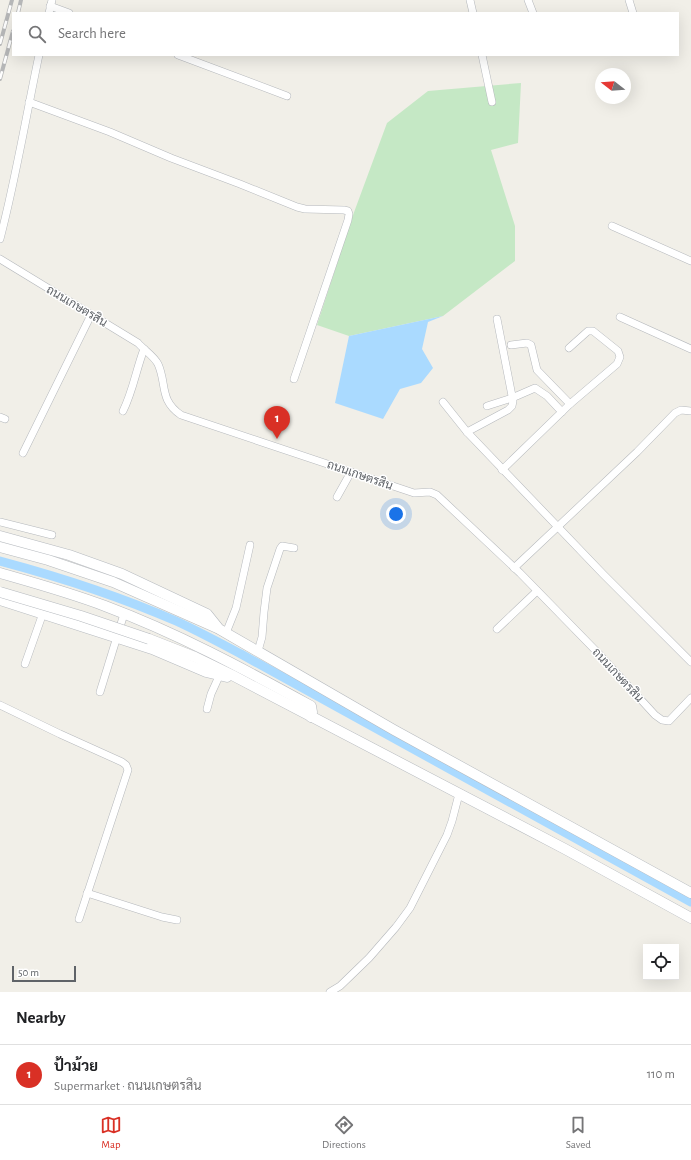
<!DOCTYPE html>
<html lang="en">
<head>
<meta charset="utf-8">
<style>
  :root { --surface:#fff; --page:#f2f2f2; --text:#202124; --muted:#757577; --line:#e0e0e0; --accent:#d93025 }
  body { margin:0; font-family:"Alegreya Sans",Sarabun,sans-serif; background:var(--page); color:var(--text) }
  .controls { position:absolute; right:12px; bottom:12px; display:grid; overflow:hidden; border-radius:0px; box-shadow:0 4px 16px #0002 }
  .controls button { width:36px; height:36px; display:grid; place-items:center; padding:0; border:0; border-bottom:1px solid var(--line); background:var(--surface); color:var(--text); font:20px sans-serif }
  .compass { position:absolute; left:595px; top:68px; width:36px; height:36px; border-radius:50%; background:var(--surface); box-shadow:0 4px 16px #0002; rotate:287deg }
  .scale { position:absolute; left:12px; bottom:10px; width:64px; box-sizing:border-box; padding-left:4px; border:2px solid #5f6368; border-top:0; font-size:11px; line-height:14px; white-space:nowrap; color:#5f6368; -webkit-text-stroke:3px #fff; paint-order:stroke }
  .you { position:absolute; left:396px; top:514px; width:14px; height:14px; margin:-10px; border:3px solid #fff; border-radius:50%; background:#1a73e8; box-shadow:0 0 0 6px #1a73e833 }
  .badge { display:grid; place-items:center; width:26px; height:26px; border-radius:50%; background:var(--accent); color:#fff; font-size:13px; font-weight:700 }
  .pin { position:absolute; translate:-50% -33px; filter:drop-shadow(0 1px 2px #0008) }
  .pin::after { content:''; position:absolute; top:21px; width:14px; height:12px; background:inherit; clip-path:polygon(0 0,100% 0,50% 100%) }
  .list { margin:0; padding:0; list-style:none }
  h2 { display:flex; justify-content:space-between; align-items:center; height:52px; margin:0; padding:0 16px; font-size:17px }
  h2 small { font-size:13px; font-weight:400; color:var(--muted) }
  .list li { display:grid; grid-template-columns:26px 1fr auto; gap:12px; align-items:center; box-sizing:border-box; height:60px; padding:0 16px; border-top:1px solid var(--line) }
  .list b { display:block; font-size:15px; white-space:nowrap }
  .list p { margin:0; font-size:13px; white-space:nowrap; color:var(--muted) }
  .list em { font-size:13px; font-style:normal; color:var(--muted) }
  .icon { flex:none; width:22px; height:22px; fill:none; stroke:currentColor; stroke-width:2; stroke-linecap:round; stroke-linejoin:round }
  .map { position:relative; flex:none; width:691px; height:992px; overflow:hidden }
  .search { position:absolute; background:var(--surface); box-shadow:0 4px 16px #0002; left:12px; right:12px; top:12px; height:44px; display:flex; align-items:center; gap:10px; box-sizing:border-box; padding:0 14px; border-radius:0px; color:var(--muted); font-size:15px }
  .sheet { height:112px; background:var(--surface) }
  nav { display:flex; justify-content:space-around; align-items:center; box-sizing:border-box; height:56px; border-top:1px solid var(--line); background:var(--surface); font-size:11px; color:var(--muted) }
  nav a { display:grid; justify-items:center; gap:2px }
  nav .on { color:var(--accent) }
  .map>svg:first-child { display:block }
  .green { fill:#c5e8c5 }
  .water { fill:#aadaff }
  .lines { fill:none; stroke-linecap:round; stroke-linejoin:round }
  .canal { stroke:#aadaff; stroke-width:9 }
  .street-casing { stroke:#b5b8bc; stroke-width:8 }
  .secondary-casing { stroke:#b6babf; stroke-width:11 }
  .street { stroke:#fff; stroke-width:7 }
  .secondary { stroke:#fff; stroke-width:10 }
  .rail-casing { stroke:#b6b7b8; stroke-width:4 }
  .rail { stroke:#fff; stroke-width:2.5; stroke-dasharray:8; stroke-linecap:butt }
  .secondary-bridge-casing { stroke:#b6babf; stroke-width:11; stroke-linecap:butt }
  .secondary-bridge { stroke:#fff; stroke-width:10 }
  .labels { text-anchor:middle; stroke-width:3; stroke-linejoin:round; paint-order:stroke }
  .street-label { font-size:12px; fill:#5f6368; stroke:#fff }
</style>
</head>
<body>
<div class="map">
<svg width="691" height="992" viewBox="0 0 691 992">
  <rect width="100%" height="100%" fill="#f1efe8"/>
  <path class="green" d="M 521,83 L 518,143 L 491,150 L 515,226 L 515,261 L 443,316 L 349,336 L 317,325 L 353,215 L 387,123 L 428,91 Z"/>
  <path class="water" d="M 443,316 L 428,322 L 422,349 L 433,368 L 421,383 L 400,389 L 383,419 L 335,403 L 349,336 Z"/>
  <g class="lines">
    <path class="canal" d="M 0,561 C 60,577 119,596 176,621 C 198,631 220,643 241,654 L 691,902"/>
    <defs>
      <g id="street">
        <path d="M 470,0 L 473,13"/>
        <path d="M 528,0 L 533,13"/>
        <path d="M 629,0 L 633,13"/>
        <path d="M 50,6 L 69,13"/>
        <path d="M 49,13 L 52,0"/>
        <path d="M 178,55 L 287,96"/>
        <path d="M 482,55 L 492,102"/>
        <path d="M 29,102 L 110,132 L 171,158 L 240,184 L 297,207 L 305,209 L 344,210 L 348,211 L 349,214 L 348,220 L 294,379"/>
        <path d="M 612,226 L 691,261"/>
        <path d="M 0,239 C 16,178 26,116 39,55"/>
        <path d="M 0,259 L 138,343 C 144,350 154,356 158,364 C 167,384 159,400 181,415 L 414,493 L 430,492 L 437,495 L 520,573 L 599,654 L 655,715 L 662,720 L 669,721 L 691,698"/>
        <path d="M 620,317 L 691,349"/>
        <path d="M 497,319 L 513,401 L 512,406 L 508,410 L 467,432 L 603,574 L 691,662"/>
        <path d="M 511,345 L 527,343 L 531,345 L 537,370 L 570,404"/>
        <path d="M 443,402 L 467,432"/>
        <path d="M 487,406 L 512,398 L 535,388 L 547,396 L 562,412"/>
        <path d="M 123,411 C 133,391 136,370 144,349"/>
        <path d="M 0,417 L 5,419"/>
        <path d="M 23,453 L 91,315"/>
        <path d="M 502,470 L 570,404 L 617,364 L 620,357 L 618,351 L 593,331 L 588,331 L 569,348"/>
        <path d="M 337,497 L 351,472"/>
        <path d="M 0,522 L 52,535"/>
        <path d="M 514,568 L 637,452 L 675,413 L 681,410 L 691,411"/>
        <path d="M 497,629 L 537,591"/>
        <path d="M 226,633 L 236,608 L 250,545"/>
        <path d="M 258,651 L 262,637 L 264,612 L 267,588 L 280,549 L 282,546 L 294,548"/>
        <path d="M 25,664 L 43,613"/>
        <path d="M 100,692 L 124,614"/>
        <path d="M 0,705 L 60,734 L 122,762 L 126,765 L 128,770 L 79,919"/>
        <path d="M 207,709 L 211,694 L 221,672"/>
        <path d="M 87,893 L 162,917 L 177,920"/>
        <path d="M 330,992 L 340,986 L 369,958 L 396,927 L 410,908 L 447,835 L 452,821 L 459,794"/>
      </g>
      <g id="secondary">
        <path d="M 0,536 L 69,555 L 122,574 L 207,614 L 219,629 L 394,730 L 691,893"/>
        <path d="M 0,547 L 48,560 L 113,582 L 217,628"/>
        <path d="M 0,573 C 35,583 71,593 105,606 C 177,633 244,669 311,706 L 312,712 L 311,717"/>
        <path d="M 0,600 L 152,649 L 206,672 L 227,677"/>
        <path d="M 149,639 L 195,657 L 232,675 L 565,849 L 691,918"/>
      </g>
    </defs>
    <use href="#street" class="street-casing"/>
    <use href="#secondary" class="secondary-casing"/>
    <use href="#street" class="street"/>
    <use href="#secondary" class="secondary"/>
    <defs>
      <g id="rail">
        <path d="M 18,13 L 21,0"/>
        <path d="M 0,44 L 12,0"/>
        <path d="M 0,79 L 13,31"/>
      </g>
    </defs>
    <use href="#rail" class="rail-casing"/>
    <use href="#rail" class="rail"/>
    <defs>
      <path id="secondary-bridge" d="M 0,592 L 81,616 L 149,639"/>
    </defs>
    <use href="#secondary-bridge" class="secondary-bridge-casing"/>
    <use href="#secondary-bridge" class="secondary-bridge"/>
  </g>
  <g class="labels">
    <g class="street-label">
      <text transform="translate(77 306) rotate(31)" y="4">ถนนเกษตรสิน</text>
      <text transform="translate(360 475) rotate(19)" y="4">ถนนเกษตรสิน</text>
      <text transform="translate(618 675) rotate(47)" y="4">ถนนเกษตรสิน</text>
    </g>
  </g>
</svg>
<div class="controls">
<button><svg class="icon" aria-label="locate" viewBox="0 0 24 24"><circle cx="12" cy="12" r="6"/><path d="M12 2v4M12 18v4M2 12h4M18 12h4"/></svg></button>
</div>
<svg class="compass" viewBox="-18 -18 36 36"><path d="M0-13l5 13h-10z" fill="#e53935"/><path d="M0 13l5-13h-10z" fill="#757577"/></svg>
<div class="scale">50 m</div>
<div class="you"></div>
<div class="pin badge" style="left:277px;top:439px">1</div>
<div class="search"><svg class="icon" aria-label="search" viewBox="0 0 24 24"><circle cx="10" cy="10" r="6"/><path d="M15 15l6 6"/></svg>Search here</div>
</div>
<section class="sheet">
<h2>Nearby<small></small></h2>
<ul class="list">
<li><span class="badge">1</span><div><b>ป้าม้วย</b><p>Supermarket · ถนนเกษตรสิน</p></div><em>110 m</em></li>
</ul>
</section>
<nav>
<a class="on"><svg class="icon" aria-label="map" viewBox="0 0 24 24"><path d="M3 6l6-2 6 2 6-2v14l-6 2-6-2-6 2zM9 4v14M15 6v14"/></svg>Map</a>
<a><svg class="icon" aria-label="directions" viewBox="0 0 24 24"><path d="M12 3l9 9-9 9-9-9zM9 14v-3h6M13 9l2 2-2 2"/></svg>Directions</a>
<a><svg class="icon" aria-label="saved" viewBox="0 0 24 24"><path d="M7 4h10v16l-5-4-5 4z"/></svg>Saved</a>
</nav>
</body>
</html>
